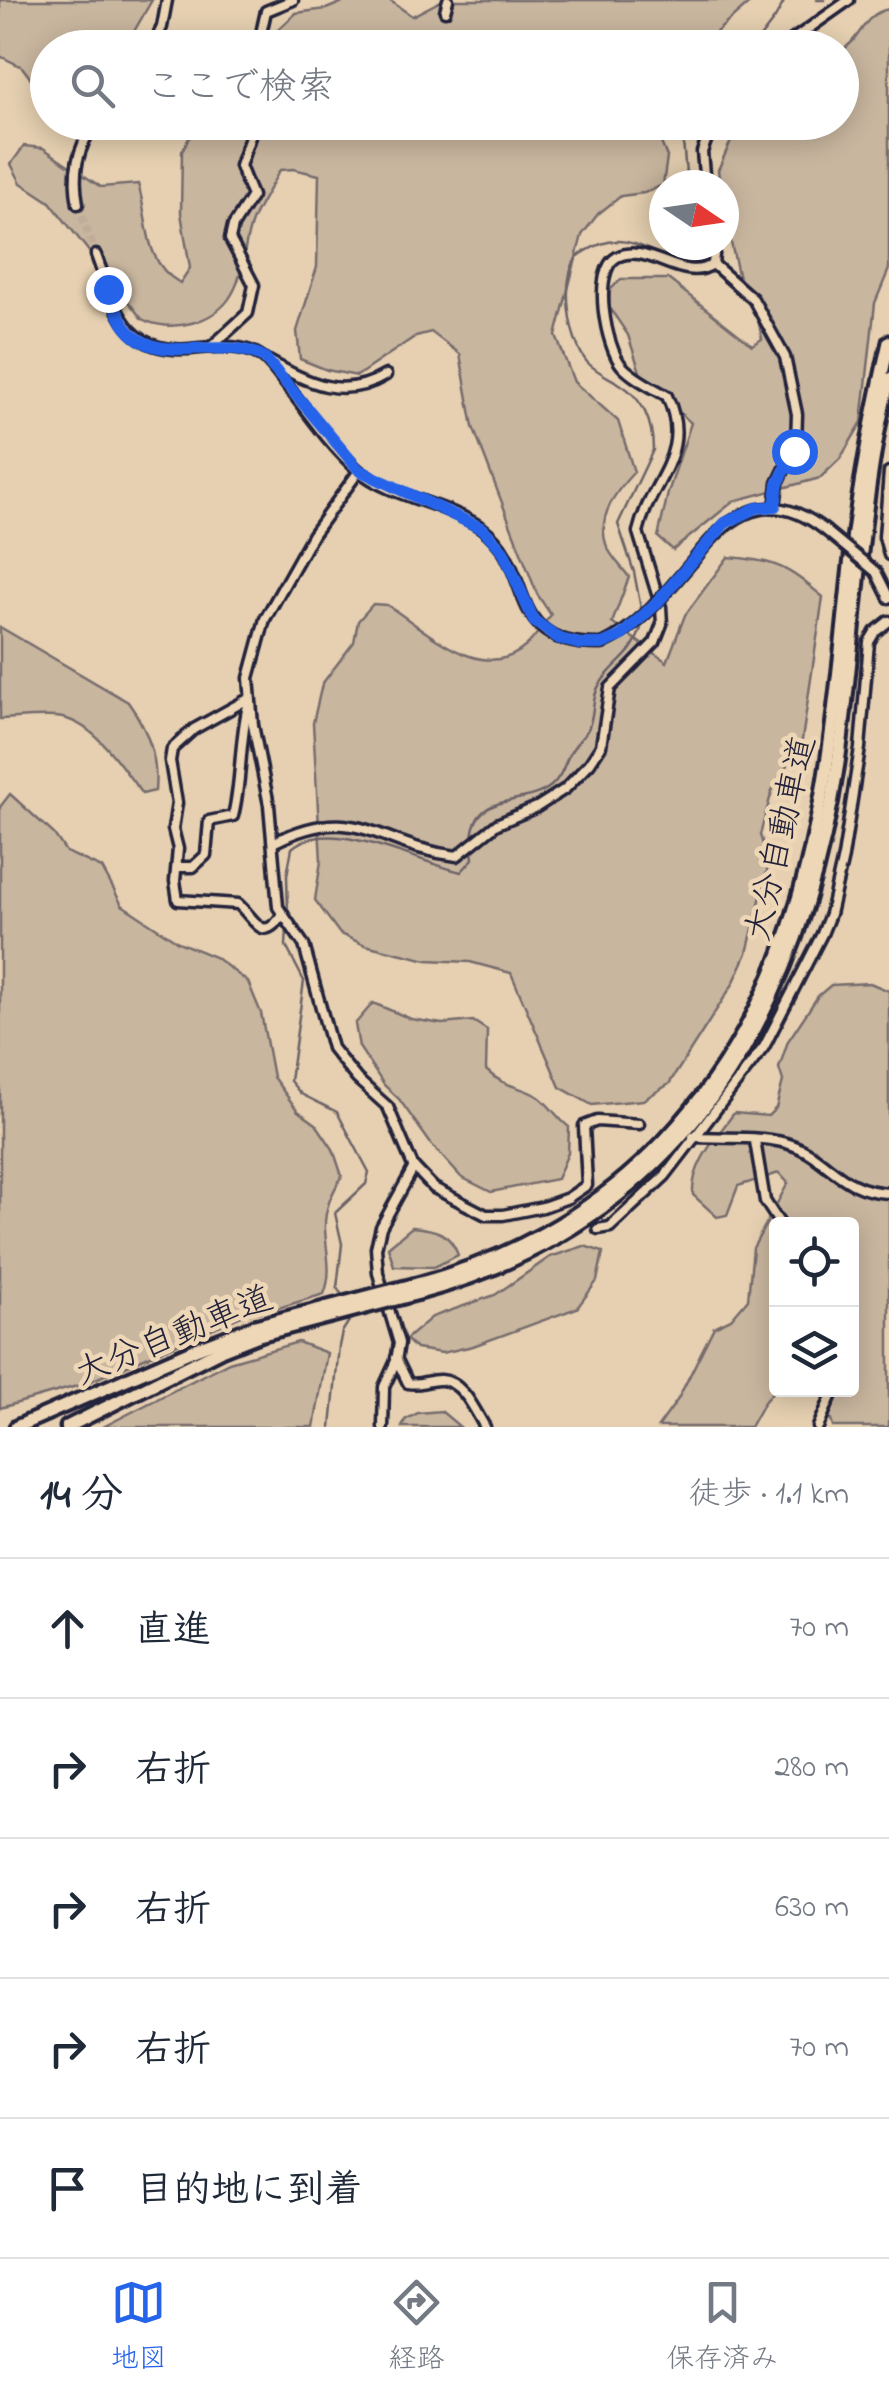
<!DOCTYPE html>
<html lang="ja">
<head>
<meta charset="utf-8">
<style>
  :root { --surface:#fff; --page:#f2f2f3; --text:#1f2937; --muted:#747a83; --line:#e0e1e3; --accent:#2563eb }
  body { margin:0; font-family:"Indie Flower","Klee One",sans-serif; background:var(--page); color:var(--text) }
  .controls { position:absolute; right:30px; bottom:30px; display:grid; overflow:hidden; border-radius:10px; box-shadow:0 5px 25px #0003 }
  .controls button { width:90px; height:90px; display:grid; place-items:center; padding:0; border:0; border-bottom:2px solid var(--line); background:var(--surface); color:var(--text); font:50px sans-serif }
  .compass { position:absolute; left:649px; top:170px; width:90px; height:90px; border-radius:50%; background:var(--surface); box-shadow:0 5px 25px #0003; rotate:103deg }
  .stop { position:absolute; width:30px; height:30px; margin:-22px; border:8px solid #2563eb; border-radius:50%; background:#fff }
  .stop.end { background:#2563eb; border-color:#fff; box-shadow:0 2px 10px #0008 }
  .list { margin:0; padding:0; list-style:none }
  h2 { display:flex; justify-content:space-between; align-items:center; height:130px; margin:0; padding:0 40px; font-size:42px }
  h2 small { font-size:32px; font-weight:400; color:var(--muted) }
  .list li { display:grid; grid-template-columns:65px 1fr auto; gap:30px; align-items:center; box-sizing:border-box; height:140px; padding:0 40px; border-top:2px solid var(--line) }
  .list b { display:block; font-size:38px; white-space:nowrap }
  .list em { font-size:32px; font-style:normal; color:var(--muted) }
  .icon { flex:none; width:55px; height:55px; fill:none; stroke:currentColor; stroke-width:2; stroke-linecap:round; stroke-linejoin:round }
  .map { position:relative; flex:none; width:889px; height:1427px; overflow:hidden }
  .search { position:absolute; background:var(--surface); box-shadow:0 5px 25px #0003; left:30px; right:30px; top:30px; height:110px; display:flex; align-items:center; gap:25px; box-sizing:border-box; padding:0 35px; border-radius:55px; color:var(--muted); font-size:38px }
  .sheet { height:830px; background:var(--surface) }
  nav { display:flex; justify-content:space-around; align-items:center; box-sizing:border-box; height:140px; border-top:2px solid var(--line); background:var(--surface); font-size:28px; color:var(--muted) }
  nav a { display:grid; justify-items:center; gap:5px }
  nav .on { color:var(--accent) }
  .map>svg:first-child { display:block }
  .green { fill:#c9b69f; stroke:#766c6d; stroke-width:2.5 }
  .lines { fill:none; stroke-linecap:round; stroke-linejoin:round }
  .stream { stroke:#6c6368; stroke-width:2.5 }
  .minor-tunnel { stroke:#bfad99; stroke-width:8; stroke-dasharray:8 4; stroke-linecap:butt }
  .minor-casing { stroke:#22223b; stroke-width:15 }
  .highway-casing { stroke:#22223b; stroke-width:19 }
  .minor { stroke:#eed7b6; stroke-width:8 }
  .highway { stroke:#eed7b6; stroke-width:11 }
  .minor-bridge-casing { stroke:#22223b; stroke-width:15; stroke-linecap:butt }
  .highway-bridge-casing { stroke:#22223b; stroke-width:19; stroke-linecap:butt }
  .minor-bridge { stroke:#eed7b6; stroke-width:8 }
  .highway-bridge { stroke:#eed7b6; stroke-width:11 }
  .route { stroke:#2563eb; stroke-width:12 }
  .labels { text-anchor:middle; stroke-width:9; stroke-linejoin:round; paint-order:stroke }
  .street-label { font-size:35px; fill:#22223b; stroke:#eed7b6 }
</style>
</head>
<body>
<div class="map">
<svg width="889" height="1427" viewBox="0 0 889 1427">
  <rect width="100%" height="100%" fill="#e6d0b1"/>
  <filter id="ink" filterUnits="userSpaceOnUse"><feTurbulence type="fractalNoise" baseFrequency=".01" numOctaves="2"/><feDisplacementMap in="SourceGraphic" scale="20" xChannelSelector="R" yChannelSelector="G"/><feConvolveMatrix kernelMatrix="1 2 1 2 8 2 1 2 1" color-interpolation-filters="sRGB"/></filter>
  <g filter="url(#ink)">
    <g class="green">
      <path d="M 0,0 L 152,0 L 125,47 L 48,48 L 47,100 L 22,67 L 0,56 Z"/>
      <path d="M 348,0 L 389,0 L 412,16 L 443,0 L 753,0 L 699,47 L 259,48 L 296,13 L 326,9 Z"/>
      <path d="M 889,9 L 889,269 L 875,303 L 862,422 L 840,459 L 820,478 L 734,501 L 673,550 L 658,537 L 668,493 L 691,423 L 642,378 L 628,335 L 609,307 L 610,290 L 621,279 L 668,279 L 752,345 L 762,339 L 756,309 L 738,274 L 725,216 L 724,185 L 720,185 L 718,170 L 739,123 L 842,122 L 842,50 C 861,40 863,13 889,9 Z"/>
      <path d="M 197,123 L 653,123 L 667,157 L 663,185 L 644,193 L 621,196 L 598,214 L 582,235 L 556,336 L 574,382 L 618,421 L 634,472 C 616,491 597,516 606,544 C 609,555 622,567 629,577 L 612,623 L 667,662 L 685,615 L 728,557 C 776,560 787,567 823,597 L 802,740 L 772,791 L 760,835 L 769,863 L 747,953 L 733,984 L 669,1084 L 643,1100 L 592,1105 L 560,1087 L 511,973 L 470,962 L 427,960 L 365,945 L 340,934 L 315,900 L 321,861 L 313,723 L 322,684 L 354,642 L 358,621 L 373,604 L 387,605 C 425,629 482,686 526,646 C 536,637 543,624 551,615 L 537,594 L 473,427 L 460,354 L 431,332 L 416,336 L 357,376 L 327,370 L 300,359 L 297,331 L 317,267 L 319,175 L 293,169 L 280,170 C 271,186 261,202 253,219 C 243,242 245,272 232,294 C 216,323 170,334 142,319 L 50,202 L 21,183 L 11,164 L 24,146 L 43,148 L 101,187 L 138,184 C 149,220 143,263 180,283 L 190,268 L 181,213 L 182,151 Z"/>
      <path d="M 0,627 L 128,702 C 148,730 158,757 155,791 L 142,794 C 121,766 94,720 56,717 C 37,716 18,718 0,719 Z"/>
      <path d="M 10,794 L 54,834 L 66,852 L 102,868 L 122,905 L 178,942 L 215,957 L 248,982 L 261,1013 L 273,1077 L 298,1111 L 316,1124 L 333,1149 L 342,1176 C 332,1193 324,1209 325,1229 C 326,1251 333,1273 324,1294 L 272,1310 L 246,1314 L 84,1384 L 0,1408 L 0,807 Z"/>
      <path d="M 870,983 L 889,991 L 889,1427 L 833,1427 L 822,1390 L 852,1390 L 852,1224 L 776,1224 L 776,1388 L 764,1402 L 750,1427 L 658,1427 L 678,1399 L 714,1327 L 731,1319 L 748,1299 L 753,1248 L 788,1183 L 779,1173 L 738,1186 L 727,1215 L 717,1217 L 693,1195 C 691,1164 717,1137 734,1113 L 768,1116 L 776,1108 L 783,1081 L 779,1068 L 788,1041 L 818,996 L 831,985 Z"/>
      <path d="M 373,1003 L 411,1019 L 442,1024 L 473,1021 L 487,1030 L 486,1070 C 504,1088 520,1085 539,1097 C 549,1104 558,1119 569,1127 L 568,1153 L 557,1179 L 491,1192 L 461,1177 L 431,1144 L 399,1099 L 384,1085 L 359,1047 L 355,1024 Z"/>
      <path d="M 412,1227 C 435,1229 450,1232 458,1255 L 434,1267 L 394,1266 L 388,1247 Z"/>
      <path d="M 584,1246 L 603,1252 L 597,1281 L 577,1308 L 473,1346 L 442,1353 L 416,1349 L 406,1339 L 432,1317 L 495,1295 L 550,1257 Z"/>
      <path d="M 298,1342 L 327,1353 L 314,1427 L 103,1427 L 229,1362 Z"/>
      <path d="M 441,1411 L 460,1427 L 402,1427 L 405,1420 L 418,1413 Z"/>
    </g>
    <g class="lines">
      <g class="stream">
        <path d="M 817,0 L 825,0"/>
        <path d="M 752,48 L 775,18 L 785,0"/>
        <path d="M 674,122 C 689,145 681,160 689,185"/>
        <path d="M 642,614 L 634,572 L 618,524 L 653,450 C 653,423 643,398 620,384 C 609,377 596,372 587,362 C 569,340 560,282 577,257 C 628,221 642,256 690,264 L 700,260 L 701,245"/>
        <path d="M 472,842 C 472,790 524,808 551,786 C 564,775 564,760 574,747 C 578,741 585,735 588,729 C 595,715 591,697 600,684 C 618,657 632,660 643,622"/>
        <path d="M 288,915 L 287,875 L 292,848 C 331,815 418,863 461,872 L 473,859 L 472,850"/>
        <path d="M 287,928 L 286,946 L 304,981 L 290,1081 L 301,1094 L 337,1112 L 369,1172 L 366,1184 L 335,1213 L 342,1244 L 337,1288 L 345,1299"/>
        <path d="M 331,1427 L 339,1346 L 342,1332 L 354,1313"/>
      </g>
      <g class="minor-tunnel">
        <path d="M 78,204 L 96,255"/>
        <path d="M 566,1208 L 598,1229"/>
      </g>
      <defs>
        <g id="minor">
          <path d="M 445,11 L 448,0"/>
          <path d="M 152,48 L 162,27 L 167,0"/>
          <path d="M 264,48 L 262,29 L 266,11 L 293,0"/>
          <path d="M 781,48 L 849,0"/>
          <path d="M 705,185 L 702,152 L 713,122"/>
          <path d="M 78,204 C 72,172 77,150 95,122"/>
          <path d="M 96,255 C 117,313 126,358 200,348 C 219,346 243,345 259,355 C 270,361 277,374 285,383 C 308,412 330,446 358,470 C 393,499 445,502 482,528 C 538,569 500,646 602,644"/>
          <path d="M 713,264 L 753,299 L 785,357 L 797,414 L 796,445 L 778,483 L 775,507"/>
          <path d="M 713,264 L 715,245"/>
          <path d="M 211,347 L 248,313 L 254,285 L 230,239 L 233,226 L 252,196 L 240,166 L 255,122"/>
          <path d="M 269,361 C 309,383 343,401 386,375"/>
          <path d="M 359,471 L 313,534 L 265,619 L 249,678 L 253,725 L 269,805 L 278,907 L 304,945 L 332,1048 L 357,1079 L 388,1107 L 413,1166 L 434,1188 L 486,1215 L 503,1215 L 543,1207 L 568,1198 L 587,1185 L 584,1126 L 597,1121 L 639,1124"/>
          <path d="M 889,472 L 884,537 L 889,555"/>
          <path d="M 693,561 C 730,512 770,487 825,530"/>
          <path d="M 876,572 L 889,598"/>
          <path d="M 250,698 L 194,729 L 172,749 L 170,761 L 177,803 L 173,829 L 178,849 L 175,881 L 178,900 L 238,904 C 257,921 262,944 283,914"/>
          <path d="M 273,843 C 357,799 378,847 457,856 L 497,824 L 537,807 L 565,789 L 590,763 L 601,746 L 610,688 L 655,642 L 662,624 L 661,607 L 638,532 C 650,480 694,455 667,396 C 652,387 634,379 622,366 C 606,348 591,271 617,257 C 648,241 682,285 713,264"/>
          <path d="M 177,867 L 193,867 L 206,855 L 209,821 L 233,816 C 242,780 239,743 248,706"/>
          <path d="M 693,1137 C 721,1138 760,1136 786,1143 C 827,1154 837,1191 889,1193"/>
          <path d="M 755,1141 L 765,1201 L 780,1224"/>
          <path d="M 598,1229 L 610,1227 L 665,1176 L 764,1047 L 822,934 L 830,914 L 843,857 L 860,748 L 869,642 L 875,632 L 889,621"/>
          <path d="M 396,1358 L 408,1383 C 420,1386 429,1379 441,1380 C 463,1381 475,1411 485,1427"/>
          <path d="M 383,1427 L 384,1387 L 396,1361 L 399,1343 L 378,1273 L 376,1248 L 381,1227 L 414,1167"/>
          <path d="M 818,1427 L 834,1390"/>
        </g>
        <g id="highway">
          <path d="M 417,1284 C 505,1261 587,1217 652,1153 C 815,991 827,781 850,566 C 858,490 872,416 889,342"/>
          <path d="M 419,1293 C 680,1223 800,1017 838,763 C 856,635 859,505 889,379"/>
          <path d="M 16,1427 L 198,1348 L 255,1326"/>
          <path d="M 67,1427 L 221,1350 L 259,1335"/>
        </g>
      </defs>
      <use href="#minor" class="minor-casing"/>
      <use href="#highway" class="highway-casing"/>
      <use href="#minor" class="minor"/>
      <use href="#highway" class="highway"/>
      <defs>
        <g id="minor-bridge">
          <path d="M 825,530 L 876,572"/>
          <path d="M 602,644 C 640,627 666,592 693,561"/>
        </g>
        <g id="highway-bridge">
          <path d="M 255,1326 L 417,1284"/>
          <path d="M 259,1335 L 419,1293"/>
        </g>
      </defs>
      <use href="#minor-bridge" class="minor-bridge-casing"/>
      <use href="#highway-bridge" class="highway-bridge-casing"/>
      <use href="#minor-bridge" class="minor-bridge"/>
      <use href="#highway-bridge" class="highway-bridge"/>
    </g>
  </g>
  <g class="lines" filter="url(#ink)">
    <path class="route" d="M 108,289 C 113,300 117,315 124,325 C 156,371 223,332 265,358 L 359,470 L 483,529 L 503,551 L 534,621 L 560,639 L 580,644 L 602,644 L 621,636 L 656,604 L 725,523 L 756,508 L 775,506 L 778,484 L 794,451"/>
  </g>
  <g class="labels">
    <g class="street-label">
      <text transform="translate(779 838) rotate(-77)" y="12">大分自動車道</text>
      <text transform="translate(173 1334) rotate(-22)" y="12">大分自動車道</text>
    </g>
  </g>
</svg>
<div class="controls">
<button><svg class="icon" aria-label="locate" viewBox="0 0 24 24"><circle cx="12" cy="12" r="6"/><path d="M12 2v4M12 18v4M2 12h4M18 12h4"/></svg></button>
<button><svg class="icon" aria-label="layers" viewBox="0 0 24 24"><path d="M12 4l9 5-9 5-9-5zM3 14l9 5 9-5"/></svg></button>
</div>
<svg class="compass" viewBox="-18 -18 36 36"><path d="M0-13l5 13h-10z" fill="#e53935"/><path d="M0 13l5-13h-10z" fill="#747a83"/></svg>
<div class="stop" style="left:794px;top:451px"></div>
<div class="stop end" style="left:108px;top:289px"></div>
<div class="search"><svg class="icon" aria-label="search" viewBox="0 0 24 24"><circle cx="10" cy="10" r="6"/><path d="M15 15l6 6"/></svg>ここで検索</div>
</div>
<section class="sheet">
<h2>14 分<small>徒歩 · 1.1 km</small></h2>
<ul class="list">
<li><svg class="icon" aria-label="ahead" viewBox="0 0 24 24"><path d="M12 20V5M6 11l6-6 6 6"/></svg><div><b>直進</b></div><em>70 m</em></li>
<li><svg class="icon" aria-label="right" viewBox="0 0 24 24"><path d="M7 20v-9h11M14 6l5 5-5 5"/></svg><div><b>右折</b></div><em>280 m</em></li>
<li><svg class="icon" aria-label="right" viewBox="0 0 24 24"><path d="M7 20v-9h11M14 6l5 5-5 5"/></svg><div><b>右折</b></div><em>630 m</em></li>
<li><svg class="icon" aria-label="right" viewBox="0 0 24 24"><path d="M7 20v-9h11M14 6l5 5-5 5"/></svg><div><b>右折</b></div><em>70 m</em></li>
<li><svg class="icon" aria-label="arrive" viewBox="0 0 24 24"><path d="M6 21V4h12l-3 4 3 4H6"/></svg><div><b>目的地に到着</b></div></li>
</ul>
</section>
<nav>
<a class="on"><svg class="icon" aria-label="map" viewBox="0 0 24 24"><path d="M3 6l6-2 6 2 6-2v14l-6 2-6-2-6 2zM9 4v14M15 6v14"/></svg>地図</a>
<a><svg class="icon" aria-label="directions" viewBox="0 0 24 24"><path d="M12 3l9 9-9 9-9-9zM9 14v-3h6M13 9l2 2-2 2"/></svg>経路</a>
<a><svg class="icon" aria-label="saved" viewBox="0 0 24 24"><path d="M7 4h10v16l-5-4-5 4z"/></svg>保存済み</a>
</nav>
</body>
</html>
